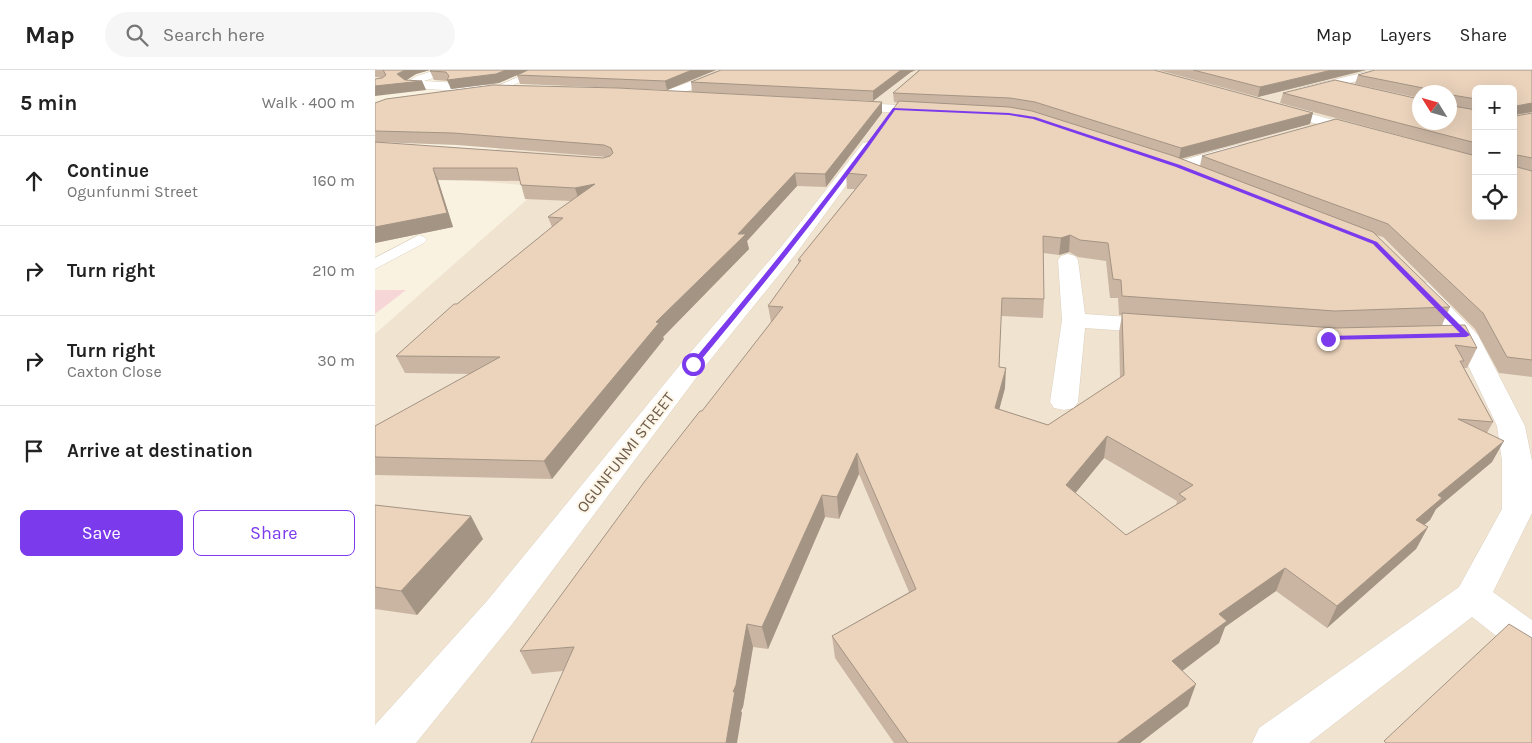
<!DOCTYPE html>
<html lang="en">
<head>
<meta charset="utf-8">
<style>
  :root { --surface:#fff; --page:#f6f6f6; --text:#222; --muted:#767676; --line:#e0e0e0; --accent:#7c3aed }
  body { margin:0; font-family:Karla,sans-serif; background:var(--page); color:var(--text) }
  .controls { position:absolute; right:15px; top:15px; display:grid; overflow:hidden; border-radius:8px; box-shadow:0 5px 20px #0002 }
  .controls button { width:45px; height:45px; display:grid; place-items:center; padding:0; border:0; border-bottom:1px solid var(--line); background:var(--surface); color:var(--text); font:25px sans-serif }
  .compass { position:absolute; left:1037px; top:15px; width:45px; height:45px; border-radius:50%; background:var(--surface); box-shadow:0 5px 20px #0002; rotate:307deg }
  .stop { position:absolute; width:15px; height:15px; margin:-11px; border:4px solid #7c3aed; border-radius:50%; background:#fff }
  .stop.end { background:#7c3aed; border-color:#fff; box-shadow:0 1px 5px #0008 }
  .list { margin:0; padding:0; list-style:none }
  h2 { display:flex; justify-content:space-between; align-items:center; height:65px; margin:0; padding:0 20px; font-size:21px }
  h2 small { font-size:16px; font-weight:400; color:var(--muted) }
  .list li { display:grid; grid-template-columns:32px 1fr auto; gap:15px; align-items:center; box-sizing:border-box; height:90px; padding:0 20px; border-top:1px solid var(--line) }
  .list b { display:block; font-size:19px; white-space:nowrap }
  .list p { margin:0; font-size:16px; white-space:nowrap; color:var(--muted) }
  .list em { font-size:16px; font-style:normal; color:var(--muted) }
  .actions { display:flex; gap:10px; padding:15px 20px }
  .actions a { flex:1; padding:11px 0; border:1px solid var(--accent); border-radius:8px; text-align:center; font-size:18px; color:var(--accent) }
  .actions .main { background:var(--accent); color:#fff }
  .icon { flex:none; width:28px; height:28px; fill:none; stroke:currentColor; stroke-width:2; stroke-linecap:round; stroke-linejoin:round }
  .map { position:relative; flex:none; width:1157px; height:673px; overflow:hidden }
  header { display:flex; align-items:center; gap:30px; box-sizing:border-box; height:70px; padding:0 25px; background:var(--surface); border-bottom:1px solid var(--line) }
  header strong { font-size:24px }
  nav { display:flex; gap:28px; margin-inline-start:auto; font-size:18px }
  .search { width:350px; height:45px; background:var(--page); display:flex; align-items:center; gap:12px; box-sizing:border-box; padding:0 18px; border-radius:28px; color:var(--muted); font-size:19px }
  main { display:flex }
  aside { flex:1; background:var(--surface) }
  .map>svg:first-child { display:block }
  .residential { fill:#f0e4d1; fill-rule:evenodd }
  .medical { fill:#f6d6d6 }
  .lines { fill:none; stroke-linecap:round; stroke-linejoin:round }
  .service-casing { stroke:#dccfbe; stroke-width:1 }
  .minor-casing { stroke:#dccfbe; stroke-width:1 }
  .service { fill:#fff; fill-rule:evenodd }
  .minor { fill:#fff; fill-rule:evenodd }
  .wall { fill:#cab5a2; fill-rule:evenodd }
  .shaded-wall { fill:#a49484 }
  .building { fill:#ebd3bc; stroke:#a49484; fill-rule:evenodd }
  .route { fill:#7c3aed }
  .labels { text-anchor:middle; stroke-width:4; stroke-linejoin:round; paint-order:stroke }
  .street-label { font-size:16px; fill:#6d5b4b; stroke:#fdf6e7 }
</style>
</head>
<body>
<header>
<strong>Map</strong>
<div class="search"><svg class="icon" aria-label="search" viewBox="0 0 24 24"><circle cx="10" cy="10" r="6"/><path d="M15 15l6 6"/></svg>Search here</div>
<nav><a>Map</a><a>Layers</a><a>Share</a></nav>
</header>
<main>
<aside>
<h2>5 min<small>Walk · 400 m</small></h2>
<ul class="list">
<li><svg class="icon" aria-label="ahead" viewBox="0 0 24 24"><path d="M12 20V5M6 11l6-6 6 6"/></svg><div><b>Continue</b><p>Ogunfunmi Street</p></div><em>160 m</em></li>
<li><svg class="icon" aria-label="right" viewBox="0 0 24 24"><path d="M7 20v-9h11M14 6l5 5-5 5"/></svg><div><b>Turn right</b></div><em>210 m</em></li>
<li><svg class="icon" aria-label="right" viewBox="0 0 24 24"><path d="M7 20v-9h11M14 6l5 5-5 5"/></svg><div><b>Turn right</b><p>Caxton Close</p></div><em>30 m</em></li>
<li><svg class="icon" aria-label="arrive" viewBox="0 0 24 24"><path d="M6 21V4h12l-3 4 3 4H6"/></svg><div><b>Arrive at destination</b></div></li>
</ul>
<div class="actions"><a class="main">Save</a><a>Share</a></div>
</aside>
<div class="map">
<svg width="1157" height="673" viewBox="0 0 1157 673">
  <rect width="100%" height="100%" fill="#f9f2e1"/>
  <path class="residential" d="M 329,0 L 1157,0 L 1157,673 L 0,673 L 0,264 L 166,117 L 51,106 ZM 1101,19 L 1138,19 L 1138,146 L 1101,146 ZM 1044,22 L 1074,22 L 1074,52 L 1044,52 Z"/>
  <path class="medical" d="M 0,220 L 31,220 L 0,244 Z"/>
  <g class="lines">
    <defs>
      <g id="service">
        <path d="M 159,0 L 163,3 L 162,5 L 124,21 L 118,21 L 116,19 Z"/>
        <path d="M 44,165 L 49,167 L 52,170 L 49,173 L 0,199 L 0,188 Z"/>
      </g>
      <g id="minor">
        <path d="M 61,0 L 79,0 L 77,2 L 49,11 L 121,15 L 127,19 L 121,23 L 34,18 L 28,14 L 42,6 Z"/>
        <path d="M 346,0 L 362,0 L 360,2 L 293,29 L 289,30 L 283,26 L 285,23 Z"/>
        <path d="M 999,0 L 1018,0 L 1016,2 L 929,25 L 923,21 L 925,18 Z"/>
        <path d="M 470,32 L 557,37 L 564,41 L 557,45 L 465,39 L 464,36 Z"/>
        <path d="M 900,34 L 991,59 L 993,62 L 991,65 L 986,66 L 895,41 L 893,38 L 895,35 Z"/>
        <path d="M 493,72 L 498,73 L 500,76 L 420,185 L 327,300 L 138,553 L 41,673 L 0,673 L 0,655 L 112,531 L 309,290 L 406,177 L 488,73 Z"/>
        <path d="M 862,75 L 867,77 L 870,80 L 867,83 L 803,101 L 797,99 L 795,96 L 797,93 Z"/>
        <path d="M 693,184 L 700,186 L 703,190 L 710,244 L 783,249 L 791,251 L 795,256 L 791,261 L 783,263 L 710,258 L 703,332 L 699,338 L 689,340 L 679,338 L 675,332 L 687,250 L 683,190 L 686,186 Z"/>
        <path d="M 1045,211 L 1053,213 L 1103,265 L 1150,356 L 1157,391 L 1157,443 L 1118,522 L 1157,550 L 1157,588 L 1143,583 L 1097,547 L 934,673 L 877,673 L 884,658 L 1084,517 L 1127,439 L 1127,391 L 1122,356 L 1080,268 L 1034,218 L 1037,213 Z"/>
      </g>
    </defs>
    <use href="#service" class="service-casing"/>
    <use href="#minor" class="minor-casing"/>
    <use href="#service" class="service"/>
    <use href="#minor" class="minor"/>
  </g>
  <g class="wall">
    <path d="M 0,0 L 55,0 L 41,4 L 31,10 L 47,11 L 51,20 L 7,8 L 8,8 L 0,7 Z"/>
    <path d="M 57,0 L 341,0 L 292,20 L 145,14 L 142,5 L 124,13 L 76,19 L 73,11 L 59,10 L 55,1 Z"/>
    <path d="M 346,0 L 779,0 L 935,54 L 806,89 L 825,96 L 827,86 L 1101,146 L 1138,19 L 1101,19 L 1101,86 L 905,33 L 908,23 L 1044,28 L 980,14 L 983,5 L 1157,0 L 1157,42 L 1141,45 L 1141,46 L 1157,43 L 1157,307 L 1124,303 L 1100,259 L 1008,167 L 1001,165 L 1075,237 L 1067,255 L 1102,278 L 1092,298 L 1089,298 L 1118,352 L 1112,363 L 1117,392 L 1061,439 L 1055,450 L 1049,455 L 1053,457 L 1041,479 L 952,558 L 901,521 L 850,557 L 844,573 L 807,601 L 813,636 L 765,673 L 519,673 L 460,588 L 457,566 L 534,522 L 484,404 L 464,449 L 450,447 L 393,579 L 378,577 L 368,637 L 366,641 L 367,643 L 188,601 L 157,604 L 145,581 L 396,252 L 393,236 L 424,194 L 423,190 L 480,119 L 472,119 L 471,103 L 523,33 L 519,32 L 518,23 L 543,1 L 541,0 L 536,2 L 498,31 L 317,22 L 316,12 ZM 1044,22 L 1074,22 L 1044,52 ZM 694,182 L 703,187 L 731,191 L 735,228 L 743,228 L 744,245 L 747,245 L 744,262 L 745,308 L 673,355 L 624,339 L 630,318 L 624,297 L 626,246 L 668,248 L 669,229 L 668,183 L 684,185 ZM 729,388 L 802,431 L 801,435 L 751,465 L 700,423 Z"/>
    <path d="M 783,0 L 991,0 L 883,27 Z"/>
    <path d="M 507,32 L 507,43 L 451,117 L 422,116 L 372,171 L 374,179 L 288,267 L 289,269 L 177,409 L 0,405 L 0,356 L 95,304 L 30,303 L 21,286 L 82,234 L 177,157 L 173,147 L 196,131 L 150,129 L 145,111 L 63,110 L 78,157 L 0,173 L 0,72 L 228,88 L 232,87 L 82,75 L 0,72 L 0,33 Z"/>
    <path d="M 0,435 L 108,469 L 42,545 L 0,539 Z"/>
  </g>
  <g class="shaded-wall">
    <path d="M 30,0 L 55,0 L 41,4 L 27,13 L 47,11 L 51,20 L 0,26 L 0,16 Z"/>
    <path d="M 131,0 L 154,0 L 124,13 L 76,19 L 72,10 Z"/>
    <path d="M 317,0 L 341,0 L 292,20 L 290,11 Z"/>
    <path d="M 526,0 L 541,0 L 536,2 L 498,31 L 498,21 Z"/>
    <path d="M 957,0 L 991,0 L 883,27 L 885,17 Z"/>
    <path d="M 507,32 L 507,43 L 451,117 L 450,104 Z"/>
    <path d="M 1157,33 L 1157,42 L 1138,45 L 1141,36 Z"/>
    <path d="M 938,43 L 935,54 L 804,89 L 806,78 Z"/>
    <path d="M 58,98 L 63,110 L 78,157 L 0,173 L 0,157 Z"/>
    <path d="M 420,103 L 422,116 L 372,171 L 374,179 L 288,267 L 289,269 L 177,409 L 169,391 L 281,252 L 363,164 Z"/>
    <path d="M 220,114 L 204,131 L 200,118 Z"/>
    <path d="M 695,165 L 694,182 L 684,185 L 686,168 Z"/>
    <path d="M 631,298 L 630,318 L 619,359 L 620,338 Z"/>
    <path d="M 732,366 L 729,388 L 689,437 L 691,415 Z"/>
    <path d="M 1129,371 L 1117,392 L 1061,439 L 1055,450 L 1029,472 L 1041,450 L 1063,425 Z"/>
    <path d="M 482,383 L 484,404 L 464,449 L 462,427 Z"/>
    <path d="M 447,425 L 450,447 L 393,579 L 387,557 Z"/>
    <path d="M 96,446 L 108,469 L 42,545 L 26,521 Z"/>
    <path d="M 1053,457 L 1041,479 L 952,558 L 962,536 Z"/>
    <path d="M 910,498 L 901,521 L 850,557 L 844,573 L 790,614 L 797,591 L 844,544 Z"/>
    <path d="M 372,554 L 378,577 L 368,637 L 366,641 L 367,643 L 362,673 L 351,673 L 358,622 Z"/>
    <path d="M 821,614 L 813,636 L 765,673 L 742,673 Z"/>
  </g>
  <g class="building">
    <path d="M 8,0 L 30,0 L 22,4 L 30,10 L 47,11 L 0,16 L 0,9 L 7,8 L 11,5 Z"/>
    <path d="M 57,0 L 131,0 L 121,4 L 72,10 L 74,6 L 71,2 L 55,1 Z"/>
    <path d="M 153,0 L 317,0 L 290,11 L 142,5 Z"/>
    <path d="M 346,0 L 526,0 L 498,21 L 316,12 Z"/>
    <path d="M 545,0 L 779,0 L 938,43 L 806,78 L 660,32 L 635,28 L 518,23 Z"/>
    <path d="M 818,0 L 957,0 L 885,17 Z"/>
    <path d="M 1000,0 L 1157,0 L 1157,33 L 1141,36 L 1141,46 L 1157,43 L 1157,88 L 1142,85 L 1142,97 L 1157,101 L 1157,290 L 1132,287 L 1108,243 L 1013,154 L 827,86 L 961,49 L 1101,86 L 1101,146 L 1138,146 L 1138,19 L 1101,19 L 1101,29 L 1077,25 L 1078,36 L 1101,40 L 1101,73 L 908,23 L 960,10 L 1044,29 L 1044,52 L 1074,52 L 1074,22 L 1048,22 L 1048,18 L 983,5 Z"/>
    <path d="M 118,15 L 243,18 L 507,32 L 450,104 L 420,103 L 363,164 L 371,164 L 281,252 L 284,253 L 169,391 L 0,387 L 0,356 L 125,287 L 21,286 L 79,234 L 82,234 L 188,148 L 173,147 L 220,114 L 200,118 L 146,115 L 142,98 L 58,98 L 72,143 L 0,157 L 0,72 L 228,88 L 235,86 L 238,83 L 236,78 L 229,75 L 78,63 L 0,61 L 0,33 L 11,29 Z"/>
    <path d="M 524,31 L 634,37 L 657,41 L 799,86 L 998,162 L 1075,237 L 960,241 L 747,226 L 746,210 L 738,209 L 733,173 L 705,170 L 695,165 L 686,168 L 668,166 L 669,229 L 627,228 L 624,297 L 631,298 L 620,338 L 673,355 L 749,305 L 747,243 L 960,258 L 1090,255 L 1102,278 L 1080,275 L 1089,291 L 1085,291 L 1118,352 L 1083,349 L 1129,371 L 1063,425 L 1067,428 L 1041,450 L 1053,457 L 962,536 L 910,498 L 844,544 L 852,551 L 797,591 L 821,614 L 742,673 L 533,673 L 457,566 L 541,519 L 482,383 L 462,427 L 447,425 L 387,557 L 372,554 L 361,615 L 358,622 L 360,621 L 351,673 L 156,673 L 199,577 L 145,581 L 270,411 L 325,341 L 327,341 L 408,237 L 393,236 L 426,190 L 423,190 L 492,105 L 471,103 ZM 732,366 L 818,415 L 804,424 L 811,429 L 751,465 L 691,415 Z"/>
    <path d="M 0,435 L 96,446 L 26,521 L 0,517 Z"/>
    <path d="M 1134,554 L 1157,568 L 1157,673 L 1011,673 L 1009,671 Z"/>
  </g>
  <path class="route" d="M 518,38 L 634,43 L 660,47 L 805,95 L 1002,172 L 1095,265 L 1091,267 L 950,270 L 949,269 L 953,266 L 1085,263 L 998,174 L 801,97 L 658,49 L 634,45 L 520,40 C 458,129 390,213 321,296 L 316,296 L 316,293 C 386,210 454,126 518,38 Z"/>
  <g class="labels">
    <g class="street-label">
      <text transform="translate(250 382) rotate(-52)" y="6">OGUNFUNMI STREET</text>
    </g>
  </g>
</svg>
<div class="controls">
<button>+</button>
<button>−</button>
<button><svg class="icon" aria-label="locate" viewBox="0 0 24 24"><circle cx="12" cy="12" r="6"/><path d="M12 2v4M12 18v4M2 12h4M18 12h4"/></svg></button>
</div>
<svg class="compass" viewBox="-18 -18 36 36"><path d="M0-13l5 13h-10z" fill="#e53935"/><path d="M0 13l5-13h-10z" fill="#767676"/></svg>
<div class="stop" style="left:318px;top:294px"></div>
<div class="stop end" style="left:953px;top:269px"></div>
</div>
</main>
</body>
</html>
